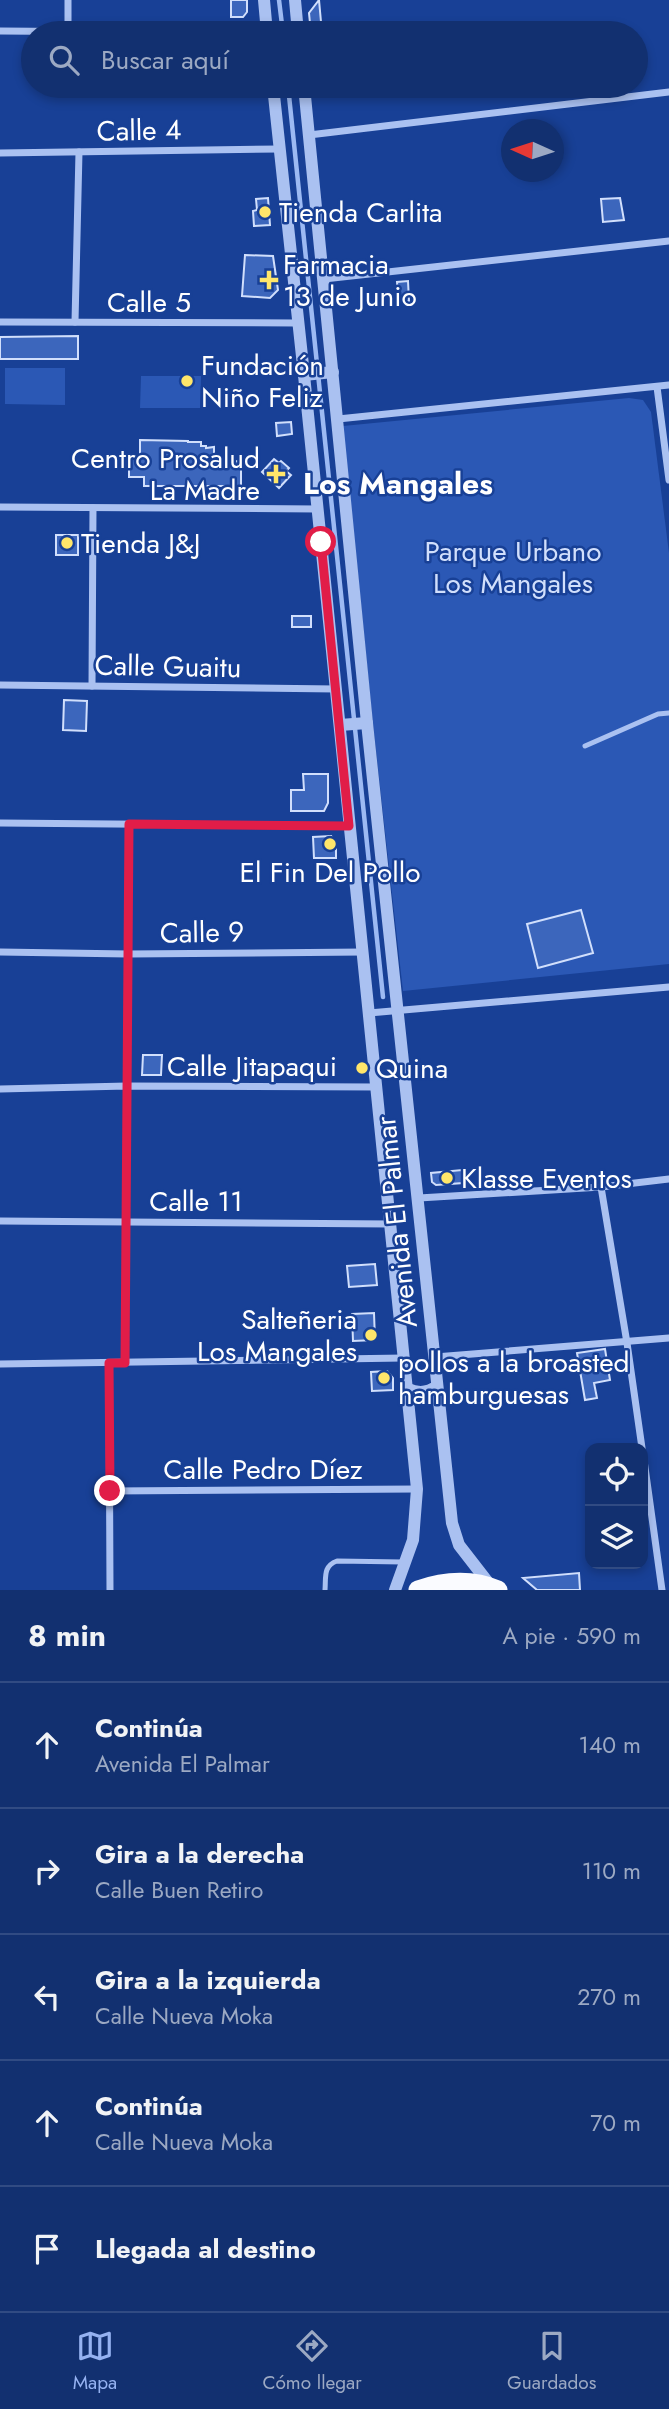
<!DOCTYPE html>
<html lang="es">
<head>
<meta charset="utf-8">
<style>
  :root { --surface:#123070; --page:#1b3875; --text:#f1f3f6; --muted:#9ca9c3; --line:#314b83; --accent:#95b2f1 }
  body { margin:0; font-family:Jost,sans-serif; background:var(--page); color:var(--text) }
  .controls { position:absolute; right:21px; bottom:21px; display:grid; overflow:hidden; border-radius:14px; box-shadow:0 4px 10px #0003 }
  .controls button { width:63px; height:63px; display:grid; place-items:center; padding:0; border:0; border-bottom:2px solid var(--line); background:var(--surface); color:var(--text); font:35px sans-serif }
  .compass { position:absolute; left:501px; top:119px; width:63px; height:63px; border-radius:50%; background:var(--surface); box-shadow:0 4px 10px #0003; rotate:273deg }
  .stop { position:absolute; width:21px; height:21px; margin:-16px; border:5px solid #e11d48; border-radius:50%; background:#fff }
  .stop.end { background:#e11d48; border-color:#fff; box-shadow:0 2px 7px #0008 }
  .list { margin:0; padding:0; list-style:none }
  h2 { display:flex; justify-content:space-between; align-items:center; height:91px; margin:0; padding:0 28px; font-size:30px }
  h2 small { font-size:23px; font-weight:400; color:var(--muted) }
  .list li { display:grid; grid-template-columns:46px 1fr auto; gap:21px; align-items:center; box-sizing:border-box; height:126px; padding:0 28px; border-top:2px solid var(--line) }
  .list b { display:block; font-size:26px; white-space:nowrap }
  .list p { margin:0; font-size:23px; white-space:nowrap; color:var(--muted) }
  .list em { font-size:23px; font-style:normal; color:var(--muted) }
  .icon { flex:none; width:38px; height:38px; fill:none; stroke:currentColor; stroke-width:2; stroke-linecap:round; stroke-linejoin:round }
  .map { position:relative; flex:none; width:669px; height:1590px; overflow:hidden }
  .search { position:absolute; background:var(--surface); box-shadow:0 4px 10px #0003; left:21px; right:21px; top:21px; height:77px; display:flex; align-items:center; gap:18px; box-sizing:border-box; padding:0 24px; border-radius:38px; color:var(--muted); font-size:26px }
  .sheet { height:721px; background:var(--surface) }
  nav { display:flex; justify-content:space-around; align-items:center; box-sizing:border-box; height:98px; border-top:2px solid var(--line); background:var(--surface); font-size:19px; color:var(--muted) }
  nav a { display:grid; justify-items:center; gap:4px }
  nav .on { color:var(--accent) }
  .map>svg:first-child { display:block }
  .green { fill:#2b58b5 }
  .lines { fill:none; stroke-linecap:round; stroke-linejoin:round }
  .stream { stroke:#9dbaf3; stroke-width:4.5 }
  .building { fill:#3c66bc; stroke:#d1dffc; stroke-width:2 }
  .service { stroke:#aac1f1; stroke-width:5 }
  .minor { stroke:#aac1f1; stroke-width:7 }
  .tertiary { stroke:#aac1f1; stroke-width:12 }
  .trunk { stroke:#fafbff; stroke-width:19 }
  .route { stroke:#e11d48; stroke-width:9 }
  .poi-dot { fill:#ffe66a; stroke:#184096; stroke-width:2.5 }
  .labels { text-anchor:middle; stroke-width:5; stroke-linejoin:round; paint-order:stroke }
  .street-label { font-size:28px; fill:#fff; stroke:#184096 }
  .poi-label { font-size:28px; fill:#fff; stroke:#184096; text-anchor:start }
  .park-label { font-size:28px; fill:#d1dffc; stroke:#184096 }
  .neighbourhood-label { font-size:30px; font-weight:bold; fill:#fff; stroke:#184096 }
</style>
</head>
<body>
<div class="map">
<svg width="669" height="1590" viewBox="0 0 669 1590">
  <rect width="100%" height="100%" fill="#184096"/>
  <g class="green">
    <path d="M 5,368 L 65,368 L 65,405 L 5,404 Z"/>
    <path d="M 141,376 L 201,376 L 200,408 L 140,408 Z"/>
    <path d="M 629,398 L 643,400 L 651,412 L 669,553 L 669,964 L 403,991 L 372,715 L 343,426 Z"/>
  </g>
  <g class="lines">
    <g class="stream">
      <path d="M 279,0 L 283,33"/>
      <path d="M 288,86 L 383,997"/>
    </g>
  </g>
  <g class="building">
    <path d="M 231,0 L 247,0 L 247,12 L 243,17 L 231,17 Z"/>
    <path d="M 319,0 L 322,33 L 311,33 L 309,13 Z"/>
    <path d="M 268,198 L 270,225 L 254,226 L 253,211 L 257,210 L 256,199 Z"/>
    <path d="M 620,198 L 624,220 L 603,222 L 601,199 Z"/>
    <path d="M 245,255 L 273,256 L 278,290 L 270,298 L 242,296 Z"/>
    <path d="M 408,281 L 409,301 L 399,302 L 397,282 Z"/>
    <path d="M 78,336 L 78,359 L 0,359 L 0,337 Z"/>
    <path d="M 291,422 L 292,434 L 277,436 L 276,423 Z"/>
    <path d="M 140,440 L 188,441 L 188,442 L 201,442 L 201,446 L 206,446 L 206,448 L 214,447 L 214,462 L 241,461 L 241,486 L 144,486 L 144,477 L 129,477 L 129,457 L 140,457 Z"/>
    <path d="M 274,459 L 279,463 L 281,461 L 289,468 L 286,471 L 291,475 L 279,488 L 262,472 Z"/>
    <rect x="56" y="535" width="22" height="20"/>
    <rect x="292" y="616" width="19" height="11"/>
    <path d="M 64,700 L 87,701 L 86,731 L 63,730 Z"/>
    <path d="M 303,774 L 328,774 L 328,803 L 324,811 L 291,811 L 291,790 L 304,790 Z"/>
    <path d="M 331,836 L 336,842 L 336,858 L 314,858 L 313,837 Z"/>
    <path d="M 581,910 L 593,953 L 538,968 L 527,924 Z"/>
    <path d="M 143,1055 L 162,1055 L 161,1075 L 142,1075 Z"/>
    <path d="M 462,1170 L 463,1183 L 436,1185 L 432,1182 L 431,1173 Z"/>
    <path d="M 375,1264 L 377,1285 L 349,1287 L 347,1266 Z"/>
    <path d="M 374,1313 L 375,1340 L 353,1341 L 352,1314 Z"/>
    <path d="M 605,1349 L 610,1380 L 594,1383 L 597,1398 L 585,1400 L 577,1353 Z"/>
    <path d="M 387,1371 L 393,1378 L 393,1390 L 372,1391 L 371,1372 Z"/>
    <path d="M 579,1573 L 580,1590 L 537,1590 L 523,1578 Z"/>
  </g>
  <g class="lines">
    <g class="service">
      <path d="M 585,746 L 658,714 L 669,713"/>
      <path d="M 325,1590 C 326,1577 323,1566 337,1561 L 403,1562"/>
    </g>
    <g class="minor">
      <path d="M 0,31 L 267,33"/>
      <path d="M 68,32 L 68,0"/>
      <path d="M 309,135 L 669,92"/>
      <path d="M 0,153 L 279,149"/>
      <path d="M 324,279 L 669,241"/>
      <path d="M 0,322 L 297,323"/>
      <path d="M 75,322 L 79,152"/>
      <path d="M 657,387 L 669,480"/>
      <path d="M 338,419 L 669,385"/>
      <path d="M 0,507 L 318,509"/>
      <path d="M 0,685 L 336,689"/>
      <path d="M 92,686 L 93,508"/>
      <path d="M 0,823 L 349,826"/>
      <path d="M 0,952 L 128,954 L 363,952"/>
      <path d="M 369,1013 L 669,987"/>
      <path d="M 0,1089 L 127,1086 L 377,1087"/>
      <path d="M 601,1187 L 627,1343 L 642,1448"/>
      <path d="M 419,1198 L 601,1187 L 669,1179"/>
      <path d="M 0,1221 L 391,1224"/>
      <path d="M 435,1357 L 669,1338"/>
      <path d="M 125,1362 L 129,824"/>
      <path d="M 109,1363 L 110,1590"/>
      <path d="M 0,1364 L 404,1358"/>
      <path d="M 643,1453 L 662,1590"/>
      <path d="M 110,1491 L 417,1489"/>
    </g>
    <g class="tertiary">
      <path d="M 264,0 L 267,33"/>
      <path d="M 295,0 L 298,33"/>
      <path d="M 273,86 L 304,375 L 417,1489 L 413,1540 L 395,1590"/>
      <path d="M 304,86 L 367,723 L 452,1523 L 459,1545 L 490,1585"/>
      <path d="M 304,375 L 333,372"/>
      <path d="M 340,725 L 367,723"/>
      <path d="M 408,1389 C 419,1394 428,1393 437,1386"/>
    </g>
    <path class="trunk" d="M 418,1590 C 444,1581 472,1579 498,1590"/>
  </g>
  <g class="lines">
    <path class="route" d="M 110,1491 L 109,1363 L 125,1363 L 129,824 L 349,826 L 321,542"/>
  </g>
  <g class="poi-dot">
    <circle cx="265" cy="212" r="7"/>
    <path d="M265.5 269.5h7v7h7v7h-7v7h-7v-7h-7v-7h7z"/>
    <circle cx="187" cy="381" r="7"/>
    <path d="M272.5 463.5h7v7h7v7h-7v7h-7v-7h-7v-7h7z"/>
    <circle cx="67" cy="543" r="7"/>
    <circle cx="330" cy="844" r="7"/>
    <circle cx="362" cy="1068" r="7"/>
    <circle cx="447" cy="1178" r="7"/>
    <circle cx="371" cy="1335" r="7"/>
    <circle cx="384" cy="1378" r="7"/>
  </g>
  <g class="labels">
    <g class="street-label">
      <text transform="translate(139 130) rotate(-1)" y="10">Calle 4</text>
      <text x="149" y="312">Calle 5</text>
      <text transform="translate(168 666) rotate(1)" y="10">Calle Guaitu</text>
      <text transform="translate(202 932) rotate(-1)" y="10">Calle 9</text>
      <text x="252" y="1076">Calle Jitapaqui</text>
      <text x="196" y="1211">Calle 11</text>
      <text transform="translate(396 1222) rotate(-96)" y="10">Avenida El Palmar</text>
      <text x="263" y="1479">Calle Pedro Díez</text>
    </g>
    <g class="poi-label">
      <text x="279" y="222">Tienda Carlita</text>
      <text x="283" y="274">Farmacia<tspan x="283" dy="32">13 de Junio</tspan></text>
      <text x="201" y="375">Fundación<tspan x="201" dy="32">Niño Feliz</tspan></text>
      <text x="260" y="468" text-anchor="end">Centro Prosalud<tspan x="260" dy="32">La Madre</tspan></text>
      <text x="81" y="553">Tienda J&amp;J</text>
      <text x="330" y="882" text-anchor="middle">El Fin Del Pollo</text>
      <text x="376" y="1078">Quina</text>
      <text x="461" y="1188">Klasse Eventos</text>
      <text x="357" y="1329" text-anchor="end">Salteñeria<tspan x="357" dy="32">Los Mangales</tspan></text>
      <text x="398" y="1372">pollos a la broasted<tspan x="398" dy="32">hamburguesas</tspan></text>
    </g>
    <g class="park-label">
      <text x="513" y="561">Parque Urbano<tspan x="513" dy="32">Los Mangales</tspan></text>
    </g>
    <g class="neighbourhood-label">
      <text x="398" y="494">Los Mangales</text>
    </g>
  </g>
</svg>
<div class="controls">
<button><svg class="icon" aria-label="locate" viewBox="0 0 24 24"><circle cx="12" cy="12" r="6"/><path d="M12 2v4M12 18v4M2 12h4M18 12h4"/></svg></button>
<button><svg class="icon" aria-label="layers" viewBox="0 0 24 24"><path d="M12 4l9 5-9 5-9-5zM3 14l9 5 9-5"/></svg></button>
</div>
<svg class="compass" viewBox="-18 -18 36 36"><path d="M0-13l5 13h-10z" fill="#e53935"/><path d="M0 13l5-13h-10z" fill="#9ca9c3"/></svg>
<div class="stop" style="left:321px;top:542px"></div>
<div class="stop end" style="left:110px;top:1491px"></div>
<div class="search"><svg class="icon" aria-label="search" viewBox="0 0 24 24"><circle cx="10" cy="10" r="6"/><path d="M15 15l6 6"/></svg>Buscar aquí</div>
</div>
<section class="sheet">
<h2>8 min<small>A pie · 590 m</small></h2>
<ul class="list">
<li><svg class="icon" aria-label="ahead" viewBox="0 0 24 24"><path d="M12 20V5M6 11l6-6 6 6"/></svg><div><b>Continúa</b><p>Avenida El Palmar</p></div><em>140 m</em></li>
<li><svg class="icon" aria-label="right" viewBox="0 0 24 24"><path d="M7 20v-9h11M14 6l5 5-5 5"/></svg><div><b>Gira a la derecha</b><p>Calle Buen Retiro</p></div><em>110 m</em></li>
<li><svg class="icon" aria-label="left" viewBox="0 0 24 24"><path d="M17 20v-9H6M10 6l-5 5 5 5"/></svg><div><b>Gira a la izquierda</b><p>Calle Nueva Moka</p></div><em>270 m</em></li>
<li><svg class="icon" aria-label="ahead" viewBox="0 0 24 24"><path d="M12 20V5M6 11l6-6 6 6"/></svg><div><b>Continúa</b><p>Calle Nueva Moka</p></div><em>70 m</em></li>
<li><svg class="icon" aria-label="arrive" viewBox="0 0 24 24"><path d="M6 21V4h12l-3 4 3 4H6"/></svg><div><b>Llegada al destino</b></div></li>
</ul>
</section>
<nav>
<a class="on"><svg class="icon" aria-label="map" viewBox="0 0 24 24"><path d="M3 6l6-2 6 2 6-2v14l-6 2-6-2-6 2zM9 4v14M15 6v14"/></svg>Mapa</a>
<a><svg class="icon" aria-label="directions" viewBox="0 0 24 24"><path d="M12 3l9 9-9 9-9-9zM9 14v-3h6M13 9l2 2-2 2"/></svg>Cómo llegar</a>
<a><svg class="icon" aria-label="saved" viewBox="0 0 24 24"><path d="M7 4h10v16l-5-4-5 4z"/></svg>Guardados</a>
</nav>
</body>
</html>
